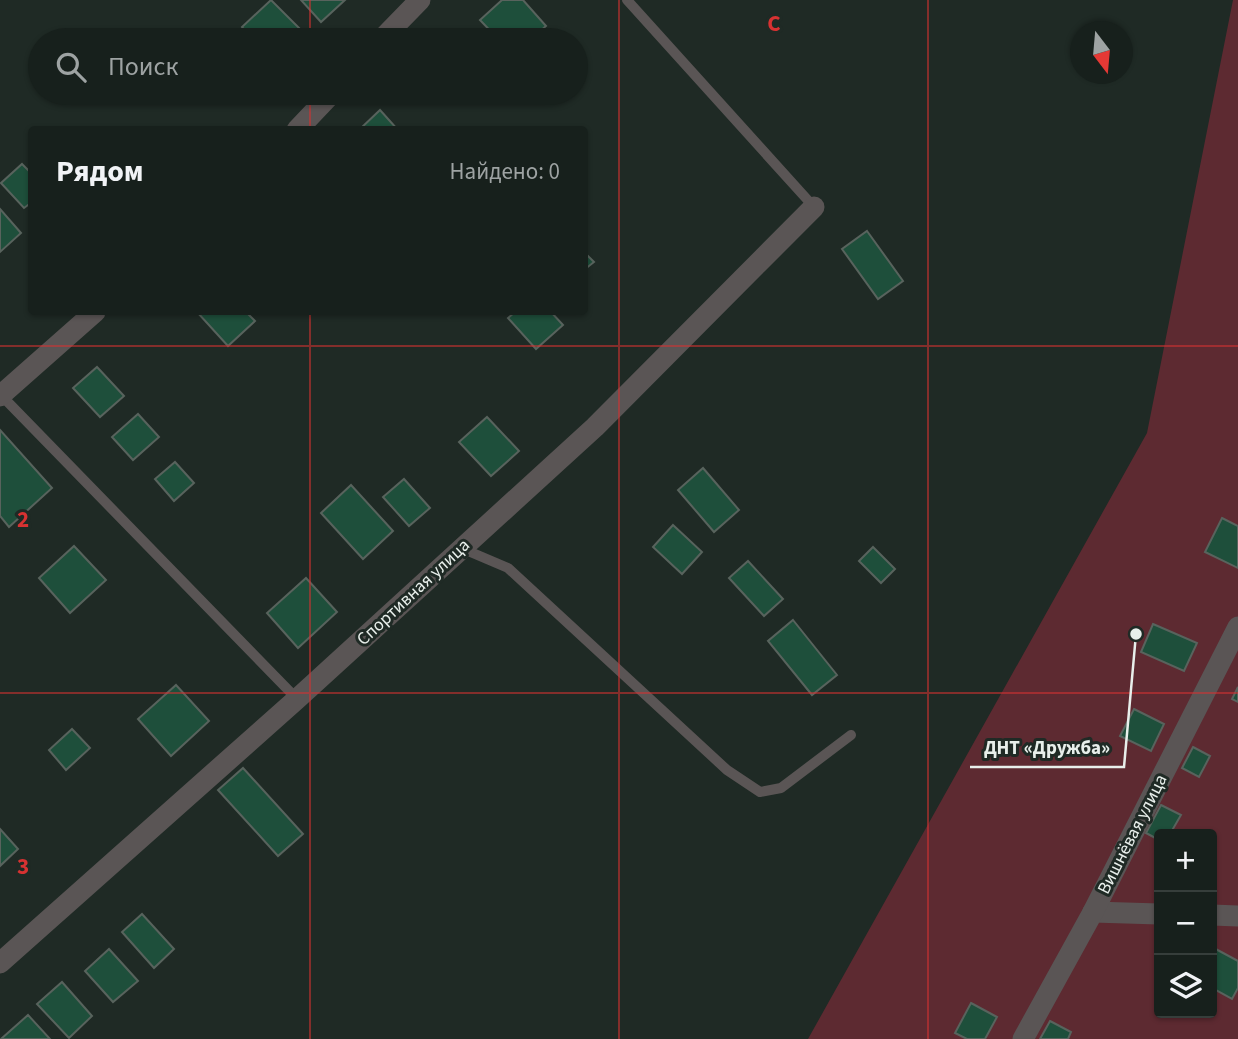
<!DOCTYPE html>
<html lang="ru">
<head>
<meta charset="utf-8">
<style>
  :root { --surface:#17201c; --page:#242d29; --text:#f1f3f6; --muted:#9ea3a3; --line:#363e3b }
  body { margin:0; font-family:"Source Sans 3",sans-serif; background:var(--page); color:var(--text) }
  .controls { position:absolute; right:21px; bottom:21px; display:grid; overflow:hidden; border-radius:7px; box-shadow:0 2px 5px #0004 }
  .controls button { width:63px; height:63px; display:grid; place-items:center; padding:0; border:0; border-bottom:2px solid var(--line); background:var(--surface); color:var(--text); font:35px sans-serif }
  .compass { position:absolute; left:1070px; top:21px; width:63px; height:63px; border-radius:50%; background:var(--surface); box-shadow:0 2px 5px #0004; rotate:164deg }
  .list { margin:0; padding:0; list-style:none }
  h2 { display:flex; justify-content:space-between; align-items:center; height:91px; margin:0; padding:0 28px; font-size:30px }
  h2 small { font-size:23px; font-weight:400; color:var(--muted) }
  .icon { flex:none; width:38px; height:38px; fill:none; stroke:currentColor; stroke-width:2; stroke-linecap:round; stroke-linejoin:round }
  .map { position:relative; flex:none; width:1238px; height:1039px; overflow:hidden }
  .search { position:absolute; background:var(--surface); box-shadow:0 2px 5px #0004; left:28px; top:28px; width:560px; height:77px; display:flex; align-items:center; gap:18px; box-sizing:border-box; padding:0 24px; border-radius:38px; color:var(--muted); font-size:26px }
  .panel { position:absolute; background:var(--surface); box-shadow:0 2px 5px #0004; left:28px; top:126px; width:560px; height:189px; border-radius:7px }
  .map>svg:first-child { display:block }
  .green { fill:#5d2a31; fill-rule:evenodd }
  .building { fill:#1e4f3b; stroke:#58635d; stroke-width:2 }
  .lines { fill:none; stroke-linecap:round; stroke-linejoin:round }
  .lane { stroke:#5a5555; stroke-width:10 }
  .street { stroke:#5a5555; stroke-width:21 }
  .grid { fill:none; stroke:#d73232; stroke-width:2; stroke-opacity:0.55 }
  .labels { text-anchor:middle; stroke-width:6; stroke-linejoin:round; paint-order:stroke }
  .street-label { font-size:18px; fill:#e8efeb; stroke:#1f2a25 }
  .grid-label { font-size:23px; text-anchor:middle; font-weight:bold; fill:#d73232; stroke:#1f2a25; stroke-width:6; stroke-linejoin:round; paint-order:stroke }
  .leader { fill:none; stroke:#e8efeb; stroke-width:2.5 }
  .callout-dot { fill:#e8efeb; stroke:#1f2a25; stroke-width:2.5 }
  .callout-label { font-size:19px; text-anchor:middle; font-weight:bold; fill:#e8efeb; stroke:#1f2a25; stroke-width:6; stroke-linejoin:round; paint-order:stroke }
</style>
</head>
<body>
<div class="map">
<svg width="1238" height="1039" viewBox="0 0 1238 1039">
  <rect width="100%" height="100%" fill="#1f2a25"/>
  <path class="green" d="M 1233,0 L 1238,0 L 1238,1039 L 808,1039 L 1147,433 ZM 1159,834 L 1212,834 L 1212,1013 L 1159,1013 Z"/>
  <g class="building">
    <path d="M 271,0 L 301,30 L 290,40 L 254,40 L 242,27 Z"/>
    <path d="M 301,0 L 345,0 L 321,22 Z"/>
    <path d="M 502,0 L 523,0 L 546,26 L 530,40 L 499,40 L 480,20 Z"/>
    <path d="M 229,93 L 244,93 L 236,100 Z"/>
    <path d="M 380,110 L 398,130 L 359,130 Z"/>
    <path d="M 22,164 L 32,174 L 32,202 L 24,208 L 1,183 Z"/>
    <path d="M 0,209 L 21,233 L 0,252 Z"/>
    <path d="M 867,231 L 903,281 L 878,299 L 842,249 Z"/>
    <path d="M 584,252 L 594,262 L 584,270 Z"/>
    <path d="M 197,312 L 246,312 L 255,321 L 228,346 Z"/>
    <path d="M 515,312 L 551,312 L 563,325 L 536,349 L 508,318 Z"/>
    <path d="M 97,367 L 124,396 L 100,417 L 73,388 Z"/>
    <path d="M 138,414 L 159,437 L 133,460 L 112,437 Z"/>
    <path d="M 487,417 L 519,451 L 491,476 L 459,442 Z"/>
    <path d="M 0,430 L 52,488 L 9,527 L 0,516 Z"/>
    <path d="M 175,462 L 194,483 L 174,501 L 155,479 Z"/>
    <path d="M 703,468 L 739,510 L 714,532 L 678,490 Z"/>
    <path d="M 404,479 L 430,508 L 409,526 L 383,497 Z"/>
    <path d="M 351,485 L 393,531 L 363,559 L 321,513 Z"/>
    <path d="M 1222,518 L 1238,526 L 1238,568 L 1205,552 Z"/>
    <path d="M 673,525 L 702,552 L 682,574 L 653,547 Z"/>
    <path d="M 74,546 L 106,580 L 70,613 L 39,578 Z"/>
    <path d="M 873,547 L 895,569 L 881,583 L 859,561 Z"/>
    <path d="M 748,561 L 783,599 L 764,616 L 729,578 Z"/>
    <path d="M 306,578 L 337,612 L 298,648 L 267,613 Z"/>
    <path d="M 793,620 L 837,675 L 812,695 L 768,641 Z"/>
    <path d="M 1153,624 L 1197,643 L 1184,671 L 1141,652 Z"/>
    <path d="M 176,685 L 209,721 L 171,756 L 138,719 Z"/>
    <path d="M 1238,687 L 1238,702 L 1232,699 Z"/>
    <path d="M 1134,709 L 1164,724 L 1151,751 L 1120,736 Z"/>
    <path d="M 72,729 L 90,748 L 66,770 L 49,750 Z"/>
    <path d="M 1193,747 L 1210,756 L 1199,777 L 1182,768 Z"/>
    <path d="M 243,768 L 303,834 L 278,856 L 218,790 Z"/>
    <path d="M 1161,805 L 1181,815 L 1170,834 L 1159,834 L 1159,840 L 1146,833 Z"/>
    <path d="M 0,829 L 18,849 L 0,866 Z"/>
    <path d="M 142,914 L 174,949 L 154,968 L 122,932 Z"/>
    <path d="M 1212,947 L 1238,961 L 1238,988 L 1232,999 L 1212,988 Z"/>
    <path d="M 109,949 L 138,981 L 113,1002 L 85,971 Z"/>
    <path d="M 62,982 L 92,1016 L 69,1038 L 37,1004 Z"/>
    <path d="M 971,1003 L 997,1017 L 985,1039 L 967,1039 L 955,1033 Z"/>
    <path d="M 28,1015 L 50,1039 L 1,1039 Z"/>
    <path d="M 1050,1021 L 1071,1032 L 1068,1039 L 1040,1039 Z"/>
  </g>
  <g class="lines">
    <g class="lane">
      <path d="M 627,0 L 814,207"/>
      <path d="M 0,394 L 297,699"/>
      <path d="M 461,548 L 508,568 L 727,770 L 760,792 L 781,788 L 851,735"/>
    </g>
    <g class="street">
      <path d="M 381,40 L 420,0"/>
      <path d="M 297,130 L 332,93"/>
      <path d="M 0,396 L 95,312"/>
      <path d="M 1093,912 L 1159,914"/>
      <path d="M 1212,915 L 1238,916"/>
      <path d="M 0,963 L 297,699 L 595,427 L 814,207"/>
      <path d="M 1023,1039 L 1093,912 L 1238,627"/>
    </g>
  </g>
  <path class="grid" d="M 310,0 L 310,40M 619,0 L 619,1039M 928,0 L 928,1039M 310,93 L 310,130M 310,312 L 310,1039M 0,346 L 1238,346M 0,693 L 1238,693"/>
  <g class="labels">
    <g class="street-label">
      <text transform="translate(413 592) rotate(-43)" y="6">Спортивная улица</text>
      <text transform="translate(1132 834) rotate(-63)" y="6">Вишнёвая улица</text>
    </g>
  </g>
  <g class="grid-label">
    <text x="774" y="31">C</text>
    <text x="23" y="527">2</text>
    <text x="23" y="874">3</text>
  </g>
  <path class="leader" d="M1136 634L1124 767H970"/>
  <circle class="callout-dot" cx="1136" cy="634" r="7"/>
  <g class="callout-label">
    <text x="1047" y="754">ДНТ «Дружба»</text>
  </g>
</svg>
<div class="controls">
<button>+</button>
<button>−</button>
<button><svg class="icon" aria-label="layers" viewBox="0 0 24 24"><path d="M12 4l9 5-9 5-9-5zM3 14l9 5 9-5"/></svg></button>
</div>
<svg class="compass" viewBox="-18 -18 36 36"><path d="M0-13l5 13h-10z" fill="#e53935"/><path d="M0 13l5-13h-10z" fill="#9ea3a3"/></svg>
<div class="search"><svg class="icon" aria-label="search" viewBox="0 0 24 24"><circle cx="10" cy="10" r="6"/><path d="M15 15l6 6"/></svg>Поиск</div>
<section class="panel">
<h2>Рядом<small>Найдено: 0</small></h2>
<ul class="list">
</ul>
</section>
</div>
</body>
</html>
